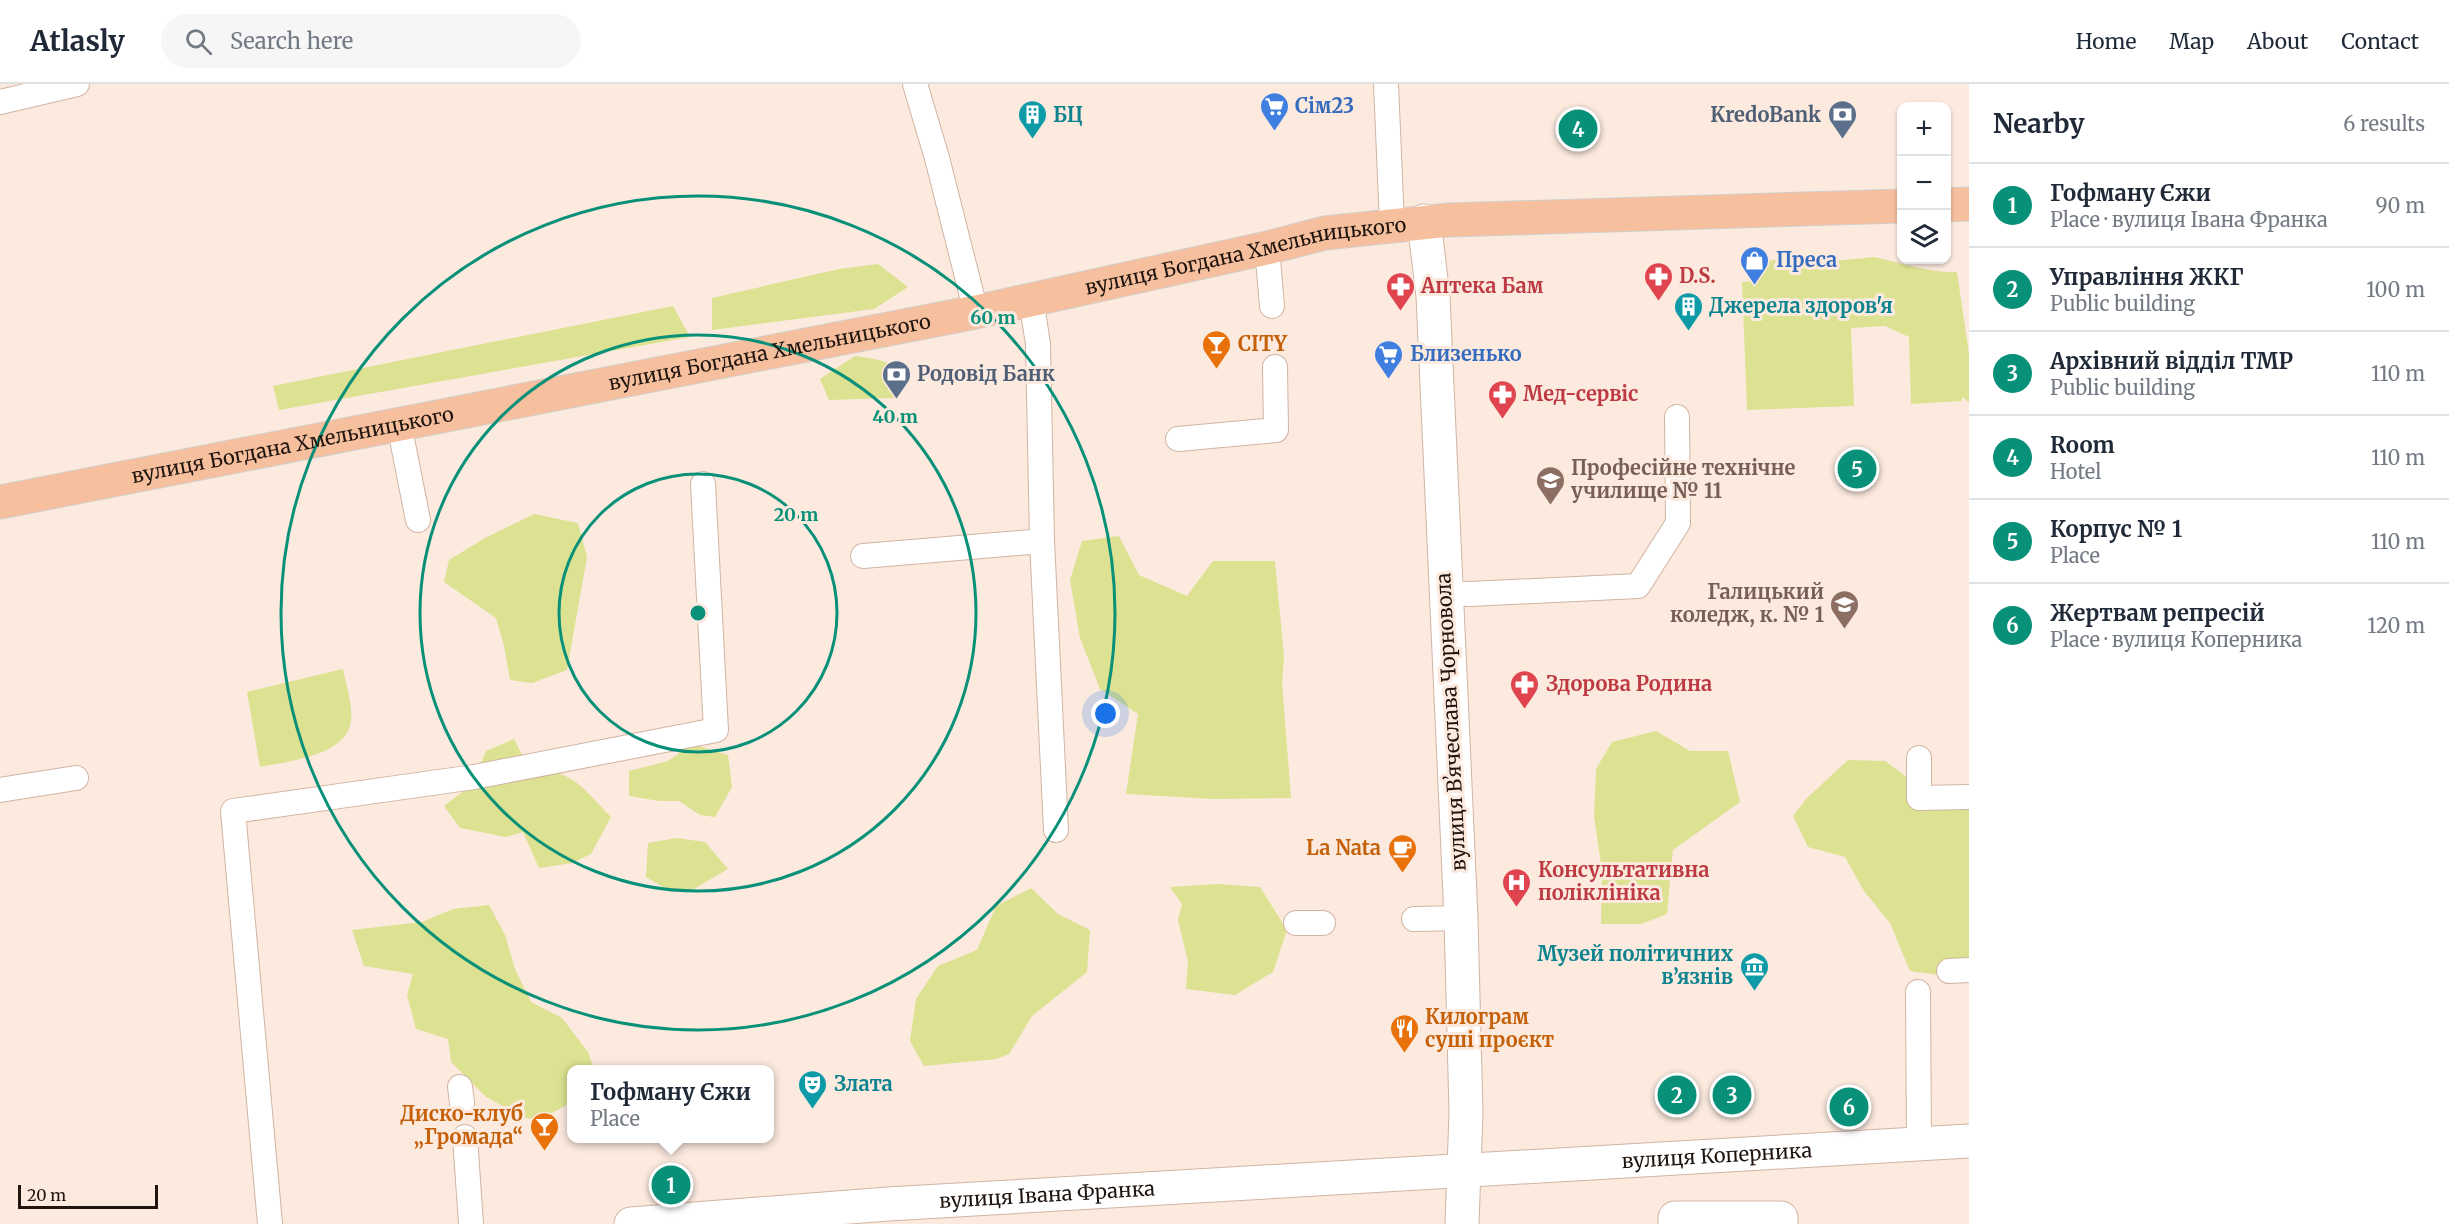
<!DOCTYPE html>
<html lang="en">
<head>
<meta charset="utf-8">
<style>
  :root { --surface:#fff; --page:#f6f6f7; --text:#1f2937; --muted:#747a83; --line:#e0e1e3; --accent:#099079 }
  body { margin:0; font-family:Merriweather,serif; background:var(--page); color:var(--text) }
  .controls { position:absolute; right:18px; top:18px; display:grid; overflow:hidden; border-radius:12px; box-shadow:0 2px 4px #0004 }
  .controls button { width:54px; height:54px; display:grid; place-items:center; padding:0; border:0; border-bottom:2px solid var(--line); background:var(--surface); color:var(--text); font:30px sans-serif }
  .scale { position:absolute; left:18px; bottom:15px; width:140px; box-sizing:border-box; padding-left:6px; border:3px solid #1f150e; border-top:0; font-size:16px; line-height:21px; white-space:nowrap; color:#1f150e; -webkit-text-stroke:4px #fceadf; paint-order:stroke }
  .you { position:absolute; left:1106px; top:630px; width:21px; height:21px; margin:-15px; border:4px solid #fff; border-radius:50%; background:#1a73e8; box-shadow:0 0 0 9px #1a73e833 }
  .badge { display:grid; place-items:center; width:39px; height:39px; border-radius:50%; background:var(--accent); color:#fff; font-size:20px; font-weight:700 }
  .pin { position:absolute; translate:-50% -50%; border:3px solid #fff; box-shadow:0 2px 6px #0006 }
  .popup { position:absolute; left:567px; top:981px; width:207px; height:78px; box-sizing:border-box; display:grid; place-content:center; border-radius:12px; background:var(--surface); filter:drop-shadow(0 2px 4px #0005); font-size:20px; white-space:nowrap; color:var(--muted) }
  .popup b { font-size:22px; color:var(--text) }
  .popup::after { content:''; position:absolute; left:50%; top:100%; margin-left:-12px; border:12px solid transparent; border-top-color:var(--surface) }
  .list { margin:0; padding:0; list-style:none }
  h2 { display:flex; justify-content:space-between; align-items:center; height:78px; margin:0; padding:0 24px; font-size:26px }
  h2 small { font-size:20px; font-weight:400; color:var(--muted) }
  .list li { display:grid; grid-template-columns:39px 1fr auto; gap:18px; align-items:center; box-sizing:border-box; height:84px; padding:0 24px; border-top:2px solid var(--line) }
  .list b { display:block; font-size:22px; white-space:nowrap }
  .list p { margin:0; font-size:20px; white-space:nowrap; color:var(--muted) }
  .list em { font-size:20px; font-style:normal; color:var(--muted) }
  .icon { flex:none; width:33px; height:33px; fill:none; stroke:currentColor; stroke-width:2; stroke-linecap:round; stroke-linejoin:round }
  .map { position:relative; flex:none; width:1969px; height:1140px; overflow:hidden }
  header { display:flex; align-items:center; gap:36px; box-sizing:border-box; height:84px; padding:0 30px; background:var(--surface); border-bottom:2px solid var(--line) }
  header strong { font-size:28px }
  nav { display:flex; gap:33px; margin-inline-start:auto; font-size:21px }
  .search { width:420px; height:54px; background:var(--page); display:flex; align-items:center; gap:15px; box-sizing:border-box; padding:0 21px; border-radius:33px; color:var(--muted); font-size:22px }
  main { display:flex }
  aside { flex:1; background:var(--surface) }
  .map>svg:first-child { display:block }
  .green { fill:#dce291 }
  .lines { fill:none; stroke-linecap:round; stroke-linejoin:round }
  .lane-casing { stroke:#d1b4a2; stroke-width:26 }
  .street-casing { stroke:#d1b4a2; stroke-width:35 }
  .primary-casing { stroke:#d2d0cf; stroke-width:35 }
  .lane { stroke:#fff; stroke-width:24 }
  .street { stroke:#fff; stroke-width:33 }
  .primary { stroke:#f6bf9e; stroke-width:33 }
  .ring { fill:none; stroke:#099079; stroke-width:3 }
  .labels { text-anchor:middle; stroke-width:6; stroke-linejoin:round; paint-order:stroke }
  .shop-label { font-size:20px; font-weight:bold; fill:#366cbe; stroke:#fceadf; text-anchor:start }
  .culture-label { font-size:20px; font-weight:bold; fill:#0d838f; stroke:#fceadf; text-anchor:start }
  .service-label { font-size:20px; font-weight:bold; fill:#4e5e75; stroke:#fceadf; text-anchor:end }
  .street-label { font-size:20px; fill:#1f150e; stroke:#fceadf }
  .health-label { font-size:20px; font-weight:bold; fill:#be3a42; stroke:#fceadf; text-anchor:start }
  .food-label { font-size:20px; font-weight:bold; fill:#c56008; stroke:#fceadf; text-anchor:start }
  .education-label { font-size:20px; font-weight:bold; fill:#785e54; stroke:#fceadf; text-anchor:start }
  .centre { fill:#099079; stroke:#fceadf; stroke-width:3 }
  .ring-label { font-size:18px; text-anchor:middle; font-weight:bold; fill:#099079; stroke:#fceadf; stroke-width:6; stroke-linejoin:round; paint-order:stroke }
</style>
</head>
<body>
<header>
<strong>Atlasly</strong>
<div class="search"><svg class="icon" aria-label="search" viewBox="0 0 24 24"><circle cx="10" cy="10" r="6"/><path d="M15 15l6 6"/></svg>Search here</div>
<nav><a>Home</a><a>Map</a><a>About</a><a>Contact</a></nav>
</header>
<main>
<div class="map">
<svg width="1969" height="1140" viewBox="0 0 1969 1140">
  <rect width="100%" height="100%" fill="#fceadf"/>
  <g class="green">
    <path d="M 1874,173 C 1901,179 1930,189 1957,188 L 1969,270 L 1969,318 L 1962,313 L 1962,317 L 1911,320 L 1909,253 L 1885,242 L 1851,244 L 1854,322 L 1747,326 L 1742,198 L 1753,197 L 1757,178 L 1794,174 L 1825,178 Z"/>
    <path d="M 878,180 L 908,203 L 874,225 L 712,246 L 712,214 L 839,185 Z"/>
    <path d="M 673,222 L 690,253 L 279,326 L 273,302 Z"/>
    <path d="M 855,272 C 880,276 892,276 911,295 L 894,314 L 829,316 L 820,295 Z"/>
    <path d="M 534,430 L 578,439 L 587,473 L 567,586 L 532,599 L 510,596 L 504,562 L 496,534 L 444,498 L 449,476 L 485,454 Z"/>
    <path d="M 1119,452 L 1139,491 L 1187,512 L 1213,477 L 1275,477 L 1284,573 L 1282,599 L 1291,714 L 1213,715 L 1126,710 L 1138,630 L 1100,605 L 1080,554 L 1070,496 L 1082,457 Z"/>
    <path d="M 343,585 C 346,601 353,621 351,637 C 347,672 288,677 260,683 L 247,608 Z"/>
    <path d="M 1656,647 L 1690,667 L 1728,667 L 1740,718 L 1673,766 L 1667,830 L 1641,840 L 1601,840 L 1602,787 L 1594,732 L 1596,685 L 1612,658 Z"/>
    <path d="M 514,655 L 527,681 C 576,691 578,698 611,733 L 591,770 L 572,779 L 539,784 L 523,748 L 506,753 L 460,744 L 444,722 L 471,701 L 486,667 Z"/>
    <path d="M 692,660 L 728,671 L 732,703 L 715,733 L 700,731 L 679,717 L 659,717 L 629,712 L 629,687 L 668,677 Z"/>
    <path d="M 1848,676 L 1885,677 L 1923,705 L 1969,704 L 1969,888 L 1946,892 L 1910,887 L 1890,839 L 1864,807 L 1845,773 L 1808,763 L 1793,732 L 1806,715 Z"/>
    <path d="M 677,754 L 705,758 L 728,785 L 694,805 L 666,805 L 646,793 L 648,759 Z"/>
    <path d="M 1218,800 L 1260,803 L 1287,846 L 1273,888 L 1235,911 L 1186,905 L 1188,877 L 1178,836 L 1182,820 L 1170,803 Z"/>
    <path d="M 1031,804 L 1058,830 L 1090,846 L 1087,888 L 1032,932 L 1009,970 L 996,975 L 924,982 L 910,957 L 916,915 L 938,882 L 977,866 L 996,822 Z"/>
    <path d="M 489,821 L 505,851 L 515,885 L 531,918 L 562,934 L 588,968 L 594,985 L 572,986 L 572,1018 L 541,1035 L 524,1034 L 486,1013 L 451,978 L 448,955 L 416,945 L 407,911 L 413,890 L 364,882 L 352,846 L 422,838 L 453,825 Z"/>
  </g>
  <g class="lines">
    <defs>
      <g id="lane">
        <path d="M 915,0 L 937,74 L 976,228"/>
        <path d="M 1386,0 L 1392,140"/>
        <path d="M 0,18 L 77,0"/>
        <path d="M 1267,164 L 1272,222"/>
        <path d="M 399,340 L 418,436"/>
        <path d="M 1178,355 L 1276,346 L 1275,283"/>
        <path d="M 1042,457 L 1056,746"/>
        <path d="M 863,472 L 1042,457 L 1038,260 L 1031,215"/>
        <path d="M 1445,509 L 1470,510 L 1638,502 L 1678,439 L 1677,333"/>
        <path d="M 1919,674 L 1919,714 L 1969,713"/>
        <path d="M 0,706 L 76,694"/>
        <path d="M 1414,835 L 1461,834"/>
        <path d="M 1296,839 L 1323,839"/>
        <path d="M 1949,887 L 1969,886"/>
        <path d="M 1918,908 L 1919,1060"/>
        <path d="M 460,1003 L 462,1019"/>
        <path d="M 465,1053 L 471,1140"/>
        <path d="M 270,1140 L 233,727 L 474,693 L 716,646 L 703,400"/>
      </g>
      <g id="street">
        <path d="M 1424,137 L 1433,212 L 1461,834 L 1466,1029 L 1462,1140"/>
        <path id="s1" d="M 631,1140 L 888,1120 L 1969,1057"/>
        <path d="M 1675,1140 L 1675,1134 L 1781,1134 L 1781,1140"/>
      </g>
      <g id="primary">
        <path d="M 1946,121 L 1969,120"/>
        <path id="s2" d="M 0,418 L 976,228 L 1267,164 L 1325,149 L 1449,136 L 1902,122"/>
      </g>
    </defs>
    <use href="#lane" class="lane-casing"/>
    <use href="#street" class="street-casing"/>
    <use href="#primary" class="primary-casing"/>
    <use href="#lane" class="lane"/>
    <use href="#street" class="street"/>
    <use href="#primary" class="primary"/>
  </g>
  <g class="ring">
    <circle cx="698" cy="529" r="139"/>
    <circle cx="698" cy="529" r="278"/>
    <circle cx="698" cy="529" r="417"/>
  </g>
  <defs>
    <symbol id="supermarket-pin" viewBox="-11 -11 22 30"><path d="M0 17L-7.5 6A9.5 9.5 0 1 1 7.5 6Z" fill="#3f7fe0" stroke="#fceadf"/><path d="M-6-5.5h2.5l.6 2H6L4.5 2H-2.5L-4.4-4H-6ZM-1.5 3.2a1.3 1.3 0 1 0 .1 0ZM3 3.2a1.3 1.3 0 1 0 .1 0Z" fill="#fff"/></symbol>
    <symbol id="building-pin" viewBox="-11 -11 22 30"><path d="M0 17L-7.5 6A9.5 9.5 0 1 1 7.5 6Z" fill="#0f9aa8" stroke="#fceadf"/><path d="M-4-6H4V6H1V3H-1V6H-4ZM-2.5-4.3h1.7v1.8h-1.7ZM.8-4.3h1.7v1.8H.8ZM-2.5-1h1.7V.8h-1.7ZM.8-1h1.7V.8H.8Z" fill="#fff"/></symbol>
    <symbol id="bank-pin" viewBox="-11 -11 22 30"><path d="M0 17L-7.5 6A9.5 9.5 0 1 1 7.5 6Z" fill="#5c6f8a" stroke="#fceadf"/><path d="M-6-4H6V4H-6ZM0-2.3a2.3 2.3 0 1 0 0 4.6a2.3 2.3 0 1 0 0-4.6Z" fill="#fff"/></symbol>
    <symbol id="shop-pin" viewBox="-11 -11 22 30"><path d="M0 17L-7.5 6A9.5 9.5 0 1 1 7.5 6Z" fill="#3f7fe0" stroke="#fceadf"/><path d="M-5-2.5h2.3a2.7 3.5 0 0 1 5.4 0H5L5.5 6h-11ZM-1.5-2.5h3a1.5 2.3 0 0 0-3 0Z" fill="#fff"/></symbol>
    <symbol id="pharmacy-pin" viewBox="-11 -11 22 30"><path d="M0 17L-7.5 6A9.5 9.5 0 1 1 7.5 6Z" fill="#e0444e" stroke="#fceadf"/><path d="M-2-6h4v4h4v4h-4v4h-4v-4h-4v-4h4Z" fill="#fff"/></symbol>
    <symbol id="bar-pin" viewBox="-11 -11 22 30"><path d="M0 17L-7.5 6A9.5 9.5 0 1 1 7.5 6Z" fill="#e8710a" stroke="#fceadf"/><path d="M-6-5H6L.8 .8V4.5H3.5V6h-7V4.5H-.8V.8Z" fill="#fff"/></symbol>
    <symbol id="university-pin" viewBox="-11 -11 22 30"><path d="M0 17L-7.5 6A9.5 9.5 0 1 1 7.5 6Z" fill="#8d6e63" stroke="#fceadf"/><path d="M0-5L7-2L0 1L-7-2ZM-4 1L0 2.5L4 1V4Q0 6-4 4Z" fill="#fff"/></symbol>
    <symbol id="cafe-pin" viewBox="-11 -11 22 30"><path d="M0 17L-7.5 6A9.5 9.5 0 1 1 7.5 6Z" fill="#e8710a" stroke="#fceadf"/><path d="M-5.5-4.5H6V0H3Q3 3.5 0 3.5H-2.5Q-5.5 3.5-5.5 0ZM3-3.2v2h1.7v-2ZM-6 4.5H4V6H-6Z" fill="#fff"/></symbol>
    <symbol id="hospital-pin" viewBox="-11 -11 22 30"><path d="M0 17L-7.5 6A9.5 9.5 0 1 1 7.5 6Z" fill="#e0444e" stroke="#fceadf"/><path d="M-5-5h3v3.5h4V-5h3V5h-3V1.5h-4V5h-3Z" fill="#fff"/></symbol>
    <symbol id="museum-pin" viewBox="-11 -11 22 30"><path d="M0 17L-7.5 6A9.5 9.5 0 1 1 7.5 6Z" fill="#0f9aa8" stroke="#fceadf"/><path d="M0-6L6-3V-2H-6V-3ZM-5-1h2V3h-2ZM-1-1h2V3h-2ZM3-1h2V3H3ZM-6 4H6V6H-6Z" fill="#fff"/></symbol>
    <symbol id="restaurant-pin" viewBox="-11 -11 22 30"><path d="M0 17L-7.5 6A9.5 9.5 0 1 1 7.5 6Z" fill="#e8710a" stroke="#fceadf"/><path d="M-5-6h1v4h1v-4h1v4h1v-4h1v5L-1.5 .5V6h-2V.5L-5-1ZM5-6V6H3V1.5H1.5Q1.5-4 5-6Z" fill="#fff"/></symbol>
    <symbol id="theatre-pin" viewBox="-11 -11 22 30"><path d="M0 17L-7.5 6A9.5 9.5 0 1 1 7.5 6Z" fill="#0f9aa8" stroke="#fceadf"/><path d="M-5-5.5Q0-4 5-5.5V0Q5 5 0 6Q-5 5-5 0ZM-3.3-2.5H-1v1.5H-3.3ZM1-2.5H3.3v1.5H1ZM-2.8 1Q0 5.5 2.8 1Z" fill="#fff"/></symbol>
  </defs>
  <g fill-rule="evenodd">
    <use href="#supermarket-pin" x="1258" y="6" width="33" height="45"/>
    <use href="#building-pin" x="1016" y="14" width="33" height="45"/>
    <use href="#bank-pin" x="1826" y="14" width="33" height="45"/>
    <use href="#shop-pin" x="1738" y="160" width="33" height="45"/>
    <use href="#pharmacy-pin" x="1642" y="176" width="33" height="45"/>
    <use href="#pharmacy-pin" x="1384" y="186" width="33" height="45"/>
    <use href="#building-pin" x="1672" y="206" width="33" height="45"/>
    <use href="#bar-pin" x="1200" y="244" width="33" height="45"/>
    <use href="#supermarket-pin" x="1372" y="254" width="33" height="45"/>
    <use href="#bank-pin" x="880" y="274" width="33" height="45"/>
    <use href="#pharmacy-pin" x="1486" y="294" width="33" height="45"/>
    <use href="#university-pin" x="1534" y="380" width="33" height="45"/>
    <use href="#university-pin" x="1828" y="504" width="33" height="45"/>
    <use href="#pharmacy-pin" x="1508" y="584" width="33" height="45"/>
    <use href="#cafe-pin" x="1386" y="748" width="33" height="45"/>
    <use href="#hospital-pin" x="1500" y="782" width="33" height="45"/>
    <use href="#museum-pin" x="1738" y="866" width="33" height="45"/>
    <use href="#restaurant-pin" x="1388" y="928" width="33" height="45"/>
    <use href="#theatre-pin" x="796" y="984" width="33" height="45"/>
    <use href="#bar-pin" x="528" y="1026" width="33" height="45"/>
  </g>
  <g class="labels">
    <g class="shop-label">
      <text x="1295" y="29">Сім23</text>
      <text x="1776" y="183">Преса</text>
      <text x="1410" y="277">Близенько</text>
    </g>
    <g class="culture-label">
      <text x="1053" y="38">БЦ</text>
      <text x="1709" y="229">Джерела здоров'я</text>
      <text x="1733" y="877" text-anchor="end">Музей політичних<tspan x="1733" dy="23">в’язнів</tspan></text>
      <text x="834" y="1007">Злата</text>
    </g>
    <g class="service-label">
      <text x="1821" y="38">KredoBank</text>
      <text x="917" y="297" text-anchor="start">Родовід Банк</text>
    </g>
    <g class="street-label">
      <text dy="7" stroke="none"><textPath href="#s2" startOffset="1270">вулиця Богдана Хмельницького</textPath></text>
      <text dy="7" stroke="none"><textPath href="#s2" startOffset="784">вулиця Богдана Хмельницького</textPath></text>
      <text dy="7" stroke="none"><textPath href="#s2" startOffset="298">вулиця Богдана Хмельницького</textPath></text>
      <text transform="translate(1451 638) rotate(-93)" y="7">вулиця Вʼячеслава Чорновола</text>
      <text dy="7" stroke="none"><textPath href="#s1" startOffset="1088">вулиця Коперника</textPath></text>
      <text dy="7" stroke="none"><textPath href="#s1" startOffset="417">вулиця Івана Франка</textPath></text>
    </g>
    <g class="health-label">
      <text x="1679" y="199">D.S.</text>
      <text x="1421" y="209">Аптека Бам</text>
      <text x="1523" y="317">Мед-сервіс</text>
      <text x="1546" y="607">Здорова Родина</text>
      <text x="1538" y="793">Консультативна<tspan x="1538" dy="23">поліклініка</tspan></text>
    </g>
    <g class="food-label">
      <text x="1238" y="267">CITY</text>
      <text x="1381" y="771" text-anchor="end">La Nata</text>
      <text x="1425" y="940">Килограм<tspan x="1425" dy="23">суші проєкт</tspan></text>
      <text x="523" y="1037" text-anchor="end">Диско-клуб<tspan x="523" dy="23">„Громада“</tspan></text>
    </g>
    <g class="education-label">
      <text x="1571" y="391">Професійне технічне<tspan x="1571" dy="23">училище № 11</tspan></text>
      <text x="1824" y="515" text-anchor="end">Галицький<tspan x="1824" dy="23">коледж, к. № 1</tspan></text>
    </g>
  </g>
  <circle cx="698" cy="529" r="9" class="centre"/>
  <g class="ring-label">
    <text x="993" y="240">60 m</text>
    <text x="895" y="339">40 m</text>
    <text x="796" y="437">20 m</text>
  </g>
</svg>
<div class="controls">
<button>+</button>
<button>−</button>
<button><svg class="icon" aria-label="layers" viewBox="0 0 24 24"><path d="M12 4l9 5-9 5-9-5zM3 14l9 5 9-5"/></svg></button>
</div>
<div class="scale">20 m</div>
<div class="you"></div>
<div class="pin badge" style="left:671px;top:1101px">1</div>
<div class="popup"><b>Гофману Єжи</b>Place</div>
<div class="pin badge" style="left:1677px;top:1011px">2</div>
<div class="pin badge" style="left:1732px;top:1011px">3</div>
<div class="pin badge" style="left:1578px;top:45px">4</div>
<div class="pin badge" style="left:1857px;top:385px">5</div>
<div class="pin badge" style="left:1849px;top:1023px">6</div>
</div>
<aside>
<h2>Nearby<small>6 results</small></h2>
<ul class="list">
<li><span class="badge">1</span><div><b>Гофману Єжи</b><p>Place · вулиця Івана Франка</p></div><em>90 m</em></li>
<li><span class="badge">2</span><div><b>Управління ЖКГ</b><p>Public building</p></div><em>100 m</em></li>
<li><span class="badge">3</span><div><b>Архівний відділ ТМР</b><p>Public building</p></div><em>110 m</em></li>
<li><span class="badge">4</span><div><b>Room</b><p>Hotel</p></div><em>110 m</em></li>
<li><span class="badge">5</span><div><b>Корпус № 1</b><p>Place</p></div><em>110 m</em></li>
<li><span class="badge">6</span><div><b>Жертвам репресій</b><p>Place · вулиця Коперника</p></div><em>120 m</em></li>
</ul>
</aside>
</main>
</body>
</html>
